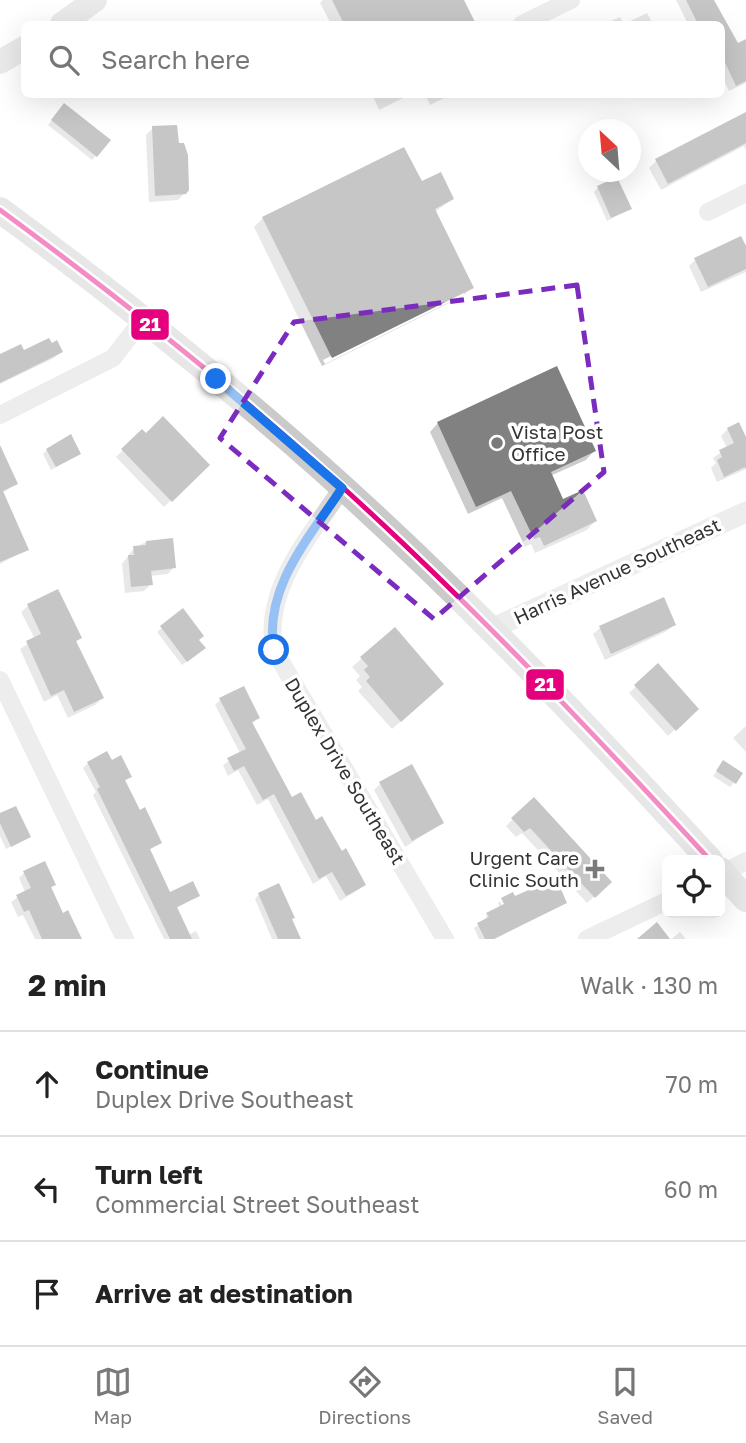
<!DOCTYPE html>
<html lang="en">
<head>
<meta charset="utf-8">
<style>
  :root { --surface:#fff; --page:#f6f6f6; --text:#222; --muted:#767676; --line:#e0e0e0; --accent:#7a7a7a }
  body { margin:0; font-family:"Golos Text",sans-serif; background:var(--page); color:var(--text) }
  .controls { position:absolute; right:21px; bottom:21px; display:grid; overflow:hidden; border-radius:10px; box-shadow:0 7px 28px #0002 }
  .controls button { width:63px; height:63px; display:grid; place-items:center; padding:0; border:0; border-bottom:2px solid var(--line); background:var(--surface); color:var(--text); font:35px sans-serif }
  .compass { position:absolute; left:578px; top:119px; width:63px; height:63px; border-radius:50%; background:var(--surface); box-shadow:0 7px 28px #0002; rotate:334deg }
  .stop { position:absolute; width:21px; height:21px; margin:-16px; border:5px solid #1a73e8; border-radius:50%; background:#fff }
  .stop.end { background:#1a73e8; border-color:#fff; box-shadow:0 2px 7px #0008 }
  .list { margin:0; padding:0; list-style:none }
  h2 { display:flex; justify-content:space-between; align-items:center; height:91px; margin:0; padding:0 28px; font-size:30px }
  h2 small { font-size:23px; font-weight:400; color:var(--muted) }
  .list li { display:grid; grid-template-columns:46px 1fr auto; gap:21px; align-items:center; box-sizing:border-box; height:105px; padding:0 28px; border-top:2px solid var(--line) }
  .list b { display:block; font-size:26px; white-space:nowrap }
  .list p { margin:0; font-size:23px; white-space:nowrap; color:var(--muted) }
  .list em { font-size:23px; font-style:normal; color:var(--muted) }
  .icon { flex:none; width:38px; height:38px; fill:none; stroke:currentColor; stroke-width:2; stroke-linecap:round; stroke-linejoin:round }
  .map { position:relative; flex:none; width:746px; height:939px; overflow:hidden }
  .search { position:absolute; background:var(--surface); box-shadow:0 7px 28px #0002; left:21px; right:21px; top:21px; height:77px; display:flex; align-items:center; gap:18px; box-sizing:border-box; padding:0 24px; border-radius:10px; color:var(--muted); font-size:26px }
  .sheet { height:406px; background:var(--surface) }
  nav { display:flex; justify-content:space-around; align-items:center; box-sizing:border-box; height:98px; border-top:2px solid var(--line); background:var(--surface); font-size:19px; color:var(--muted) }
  nav a { display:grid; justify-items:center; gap:4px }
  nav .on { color:var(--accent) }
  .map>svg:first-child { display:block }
  .shadow { fill:#0003; fill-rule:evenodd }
  .building { fill:#818181 }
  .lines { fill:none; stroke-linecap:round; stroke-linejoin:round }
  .minor { stroke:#d7d7d7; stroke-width:18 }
  .tertiary { stroke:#d7d7d7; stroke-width:21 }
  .secondary { stroke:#d0d0d0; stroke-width:24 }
  .primary { stroke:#cacaca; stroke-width:26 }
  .bus-1-casing { stroke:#fff; stroke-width:10 }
  .bus-1 { stroke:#e5007d; stroke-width:5 }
  .route { stroke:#1a73e8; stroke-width:9 }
  .marked { fill:none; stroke:#7b2cbf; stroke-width:5; stroke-dasharray:14 9; stroke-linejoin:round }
  .poi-dot { fill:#7a7a7a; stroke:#fff; stroke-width:2.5 }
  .labels { text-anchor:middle; stroke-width:7; stroke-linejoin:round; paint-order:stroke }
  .poi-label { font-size:19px; fill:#333; stroke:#fff; text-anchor:start }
  .street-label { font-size:19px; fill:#333; stroke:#fff }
  .line-badge { stroke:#fff; stroke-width:2.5 }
  .badge-label { font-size:19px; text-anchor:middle; font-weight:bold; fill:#fff }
</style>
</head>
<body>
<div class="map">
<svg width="746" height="939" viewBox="0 0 746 939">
  <rect width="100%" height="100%" fill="#fff"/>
  <g class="shadow">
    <path d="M 323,0 L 462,0 L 474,24 L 331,24 L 320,3 Z"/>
    <path d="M 676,0 L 712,0 L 737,45 L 746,43 L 746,83 L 729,91 L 722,76 L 722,24 L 688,24 Z"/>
    <path d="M 647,13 L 653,24 L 624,24 Z"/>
    <path d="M 620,17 L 624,24 L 604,24 Z"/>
    <path d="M 372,94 L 411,94 L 379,110 Z"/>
    <path d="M 425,94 L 452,94 L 430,105 Z"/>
    <path d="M 60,109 L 109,141 L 92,160 L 48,125 Z"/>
    <path d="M 746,114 L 746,150 L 744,146 L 661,190 L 649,168 L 656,161 Z"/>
    <path d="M 613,123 L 617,130 L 601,130 Z"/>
    <path d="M 153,128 L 177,145 L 185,193 L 178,200 L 149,202 L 146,135 Z"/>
    <path d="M 421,184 L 452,199 L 435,212 L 472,287 L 463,296 L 322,366 L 254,227 L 263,218 ZM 464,291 L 464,295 L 325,364 L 323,360 Z"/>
    <path d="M 598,187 L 630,208 L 607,221 L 594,192 Z"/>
    <path d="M 746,244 L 746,272 L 701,292 L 689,266 L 695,260 Z"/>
    <path d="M 23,352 L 61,352 L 54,358 L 0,384 L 0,356 Z"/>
    <path d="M 438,423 L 594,451 L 586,460 L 550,476 L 562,501 L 595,521 L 587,530 L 535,553 L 531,544 L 525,547 L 502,498 L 468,514 L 430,432 Z"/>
    <path d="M 728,429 L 746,440 L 746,469 L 717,482 L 711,468 L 716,463 L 713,458 L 727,448 L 721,436 Z"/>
    <path d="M 142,431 L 207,465 L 164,507 L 116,457 Z"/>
    <path d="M 47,450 L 79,454 L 51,470 L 43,454 Z"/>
    <path d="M 0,466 L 16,484 L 2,493 L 27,549 L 0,564 Z"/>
    <path d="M 146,542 L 174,567 L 168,574 L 150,576 L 151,584 L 144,591 L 125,593 L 122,564 L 134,548 Z"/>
    <path d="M 28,606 L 80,638 L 75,643 L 102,698 L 95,705 L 68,718 L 57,695 L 44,702 L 20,649 L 35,639 L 21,612 Z"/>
    <path d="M 183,611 L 197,640 L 199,652 L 182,665 L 157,632 Z"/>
    <path d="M 674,625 L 667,631 L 605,660 L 593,634 L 600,628 Z"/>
    <path d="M 394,630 L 433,693 L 392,729 L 358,691 L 362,687 L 356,680 L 360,676 L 352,667 Z"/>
    <path d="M 658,666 L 697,709 L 668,736 L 629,693 Z"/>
    <path d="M 220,700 L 258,717 L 252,724 L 291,799 L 315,822 L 364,885 L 358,890 L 340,901 L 326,876 L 313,884 L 268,799 L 257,805 L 238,770 L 228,776 L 223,765 L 240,753 L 215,705 Z"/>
    <path d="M 746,726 L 746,752 L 733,738 Z"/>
    <path d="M 111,762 L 130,776 L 124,782 L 139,812 L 160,842 L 149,850 L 170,894 L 198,896 L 175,909 L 188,935 L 196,931 L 200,939 L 164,939 L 93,795 L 96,792 L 83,768 L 88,763 Z"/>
    <path d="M 720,767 L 734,783 L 730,787 L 713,776 Z"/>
    <path d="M 380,784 L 442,823 L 405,847 L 374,790 Z"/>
    <path d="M 533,800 L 610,882 L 587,903 L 522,833 L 516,837 L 506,826 Z"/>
    <path d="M 0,815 L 29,837 L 6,849 L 0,836 Z"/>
    <path d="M 24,873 L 54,885 L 50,889 L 62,915 L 80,939 L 35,939 L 23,915 L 18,917 L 11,902 L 25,892 L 19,878 Z"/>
    <path d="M 259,894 L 299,939 L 272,939 L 255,899 Z"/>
    <path d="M 514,899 L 565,902 L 495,939 L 479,939 L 474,928 L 485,921 L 487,914 L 500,908 L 498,903 L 500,901 L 506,913 Z"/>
    <path d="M 680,932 L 686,939 L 671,939 Z"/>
  </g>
  <g class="building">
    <path d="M 332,0 L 464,0 L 476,24 L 344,24 Z"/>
    <path d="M 686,0 L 714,0 L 738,43 L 746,39 L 746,81 L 736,86 L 722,56 L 722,24 L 698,24 Z"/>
    <path d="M 64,103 L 111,140 L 97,157 L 51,120 Z"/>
    <path d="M 746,112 L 746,143 L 668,184 L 655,159 Z"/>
    <path d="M 177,125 L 179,143 L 184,143 L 188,155 L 189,190 L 186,194 L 155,196 L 152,126 Z"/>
    <path d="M 404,147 L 422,181 L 441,172 L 454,199 L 435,209 L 474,288 L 332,358 L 262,217 Z"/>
    <path d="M 617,177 L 632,209 L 611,218 L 597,186 Z"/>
    <path d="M 741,236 L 746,246 L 746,269 L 708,287 L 694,258 Z"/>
    <path d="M 49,338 L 52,343 L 57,340 L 63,352 L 0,383 L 0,354 L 21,344 L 24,350 Z"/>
    <path d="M 557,366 L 596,451 L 551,472 L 563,499 L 583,490 L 597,521 L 544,546 L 540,537 L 534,539 L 511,491 L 476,507 L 437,422 Z"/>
    <path d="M 163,416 L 210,465 L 172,502 L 121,449 L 142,429 L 146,433 Z"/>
    <path d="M 739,422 L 746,437 L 746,470 L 745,467 L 724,477 L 717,460 L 722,457 L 719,450 L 734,443 L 727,428 Z"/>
    <path d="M 71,434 L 81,454 L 56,467 L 46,449 Z"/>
    <path d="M 0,445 L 18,484 L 3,491 L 29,550 L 0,562 Z"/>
    <path d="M 173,538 L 176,568 L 151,571 L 153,585 L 131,587 L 128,555 L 134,555 L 133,546 L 146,545 L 146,541 Z"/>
    <path d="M 58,589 L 82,638 L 76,641 L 104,698 L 74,712 L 64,690 L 51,696 L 26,641 L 41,634 L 27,604 Z"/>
    <path d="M 664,597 L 676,625 L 611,654 L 599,626 Z"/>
    <path d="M 183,608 L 204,636 L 199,640 L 206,648 L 187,662 L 160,626 Z"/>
    <path d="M 395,627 L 444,684 L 401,722 L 366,681 L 370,677 L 364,670 L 368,666 L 360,657 Z"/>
    <path d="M 658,663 L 699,709 L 676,731 L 634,685 Z"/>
    <path d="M 244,686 L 260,718 L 252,722 L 292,797 L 301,792 L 316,820 L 322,816 L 342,851 L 346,848 L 366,885 L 346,896 L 332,872 L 319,879 L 274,794 L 263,800 L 244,766 L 234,771 L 227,758 L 246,749 L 219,698 Z"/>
    <path d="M 107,751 L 112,760 L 121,755 L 132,777 L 125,780 L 140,810 L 145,807 L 162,843 L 150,849 L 170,892 L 193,881 L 200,896 L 177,907 L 192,939 L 170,939 L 97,789 L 100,787 L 87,762 Z"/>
    <path d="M 723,760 L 743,773 L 736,784 L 716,771 Z"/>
    <path d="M 412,764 L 444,823 L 412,841 L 379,782 Z"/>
    <path d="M 534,797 L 612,882 L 595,898 L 530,828 L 524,832 L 511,818 Z"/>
    <path d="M 16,806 L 31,837 L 11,847 L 0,823 L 0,813 Z"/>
    <path d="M 45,861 L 56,885 L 51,887 L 63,913 L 68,910 L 82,939 L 42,939 L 29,910 L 24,912 L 16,895 L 31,888 L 23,871 Z"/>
    <path d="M 556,878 L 567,903 L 494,939 L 485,939 L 477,923 L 489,917 L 486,913 L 504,904 L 501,898 L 513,892 L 515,896 Z"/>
    <path d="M 279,883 L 295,918 L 292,919 L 301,939 L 278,939 L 258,893 Z"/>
    <path d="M 657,922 L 670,939 L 637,939 Z"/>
  </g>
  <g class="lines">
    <g class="minor">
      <path d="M 522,24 L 571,0"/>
      <path d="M 708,212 L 746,193"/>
      <path d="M 0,415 L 113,358 L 144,318"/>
      <path d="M 342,488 C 310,537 263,588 274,650 L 445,939"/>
      <path d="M 0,680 L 125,939"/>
      <path d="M 720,875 L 746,861"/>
      <path d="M 587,939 L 667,901"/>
    </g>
    <path class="tertiary" d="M 489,630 L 746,512"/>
    <g class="secondary">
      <path d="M 62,24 L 95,0"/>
      <path d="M 0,62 L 24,48"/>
    </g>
    <g class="primary">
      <path d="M 0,210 C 101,284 199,362 294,444 C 442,573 578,716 710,860"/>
      <path d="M 720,870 L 746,899"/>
    </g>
    <defs>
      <path id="bus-1" d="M 0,210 C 121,299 239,392 350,494 C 476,609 594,734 710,860"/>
    </defs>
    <use href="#bus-1" class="bus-1-casing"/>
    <use href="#bus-1" class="bus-1"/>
  </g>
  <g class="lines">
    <path class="route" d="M 216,379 L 342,488 C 310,537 263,588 274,650"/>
  </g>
  <path d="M0 0H746V939H0ZM 577,285 L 604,472 L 434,619 L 220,438 L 294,322 Z" fill="#fff" fill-opacity=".55" fill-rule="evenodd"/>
  <path class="marked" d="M 577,285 L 604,472 L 434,619 L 220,438 L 294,322 Z"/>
  <g class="poi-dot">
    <circle cx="497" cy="443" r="7"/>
    <path d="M591.5 858.5h7v7h7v7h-7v7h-7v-7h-7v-7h7z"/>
  </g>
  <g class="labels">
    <g class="poi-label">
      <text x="511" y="439">Vista Post<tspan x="511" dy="22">Office</tspan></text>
      <text x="579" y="865" text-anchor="end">Urgent Care<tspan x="579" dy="22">Clinic South</tspan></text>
    </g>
    <g class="street-label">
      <text transform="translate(617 571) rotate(-25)" y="7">Harris Avenue Southeast</text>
      <text transform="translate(345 771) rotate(59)" y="7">Duplex Drive Southeast</text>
    </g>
  </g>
  <g class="line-badge">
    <rect x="130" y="308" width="40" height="33" rx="7" fill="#e5007d"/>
    <rect x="525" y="668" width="40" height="33" rx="7" fill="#e5007d"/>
  </g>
  <g class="badge-label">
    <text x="150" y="331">21</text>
    <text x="545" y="691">21</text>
  </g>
</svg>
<div class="controls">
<button><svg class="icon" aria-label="locate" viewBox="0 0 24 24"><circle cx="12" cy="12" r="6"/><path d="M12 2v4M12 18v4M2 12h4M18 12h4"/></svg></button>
</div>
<svg class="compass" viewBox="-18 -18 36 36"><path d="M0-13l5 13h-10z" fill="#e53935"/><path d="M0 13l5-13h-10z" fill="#767676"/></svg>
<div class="stop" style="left:274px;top:650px"></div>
<div class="stop end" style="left:216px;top:379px"></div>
<div class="search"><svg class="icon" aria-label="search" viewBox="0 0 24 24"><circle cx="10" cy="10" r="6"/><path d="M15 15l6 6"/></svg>Search here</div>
</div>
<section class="sheet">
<h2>2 min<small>Walk · 130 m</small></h2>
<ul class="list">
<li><svg class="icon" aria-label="ahead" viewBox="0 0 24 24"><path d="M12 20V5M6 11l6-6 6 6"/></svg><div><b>Continue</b><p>Duplex Drive Southeast</p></div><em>70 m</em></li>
<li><svg class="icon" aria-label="left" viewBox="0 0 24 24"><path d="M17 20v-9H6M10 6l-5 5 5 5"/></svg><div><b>Turn left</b><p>Commercial Street Southeast</p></div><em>60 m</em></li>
<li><svg class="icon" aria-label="arrive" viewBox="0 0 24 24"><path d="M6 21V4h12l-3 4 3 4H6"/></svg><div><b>Arrive at destination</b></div></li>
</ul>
</section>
<nav>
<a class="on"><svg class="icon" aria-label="map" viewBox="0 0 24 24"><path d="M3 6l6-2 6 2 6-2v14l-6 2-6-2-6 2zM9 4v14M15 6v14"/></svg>Map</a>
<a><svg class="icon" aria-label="directions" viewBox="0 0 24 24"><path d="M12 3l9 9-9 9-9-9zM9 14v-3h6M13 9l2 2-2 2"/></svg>Directions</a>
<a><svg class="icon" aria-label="saved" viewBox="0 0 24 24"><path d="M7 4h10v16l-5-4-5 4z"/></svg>Saved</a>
</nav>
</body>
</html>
